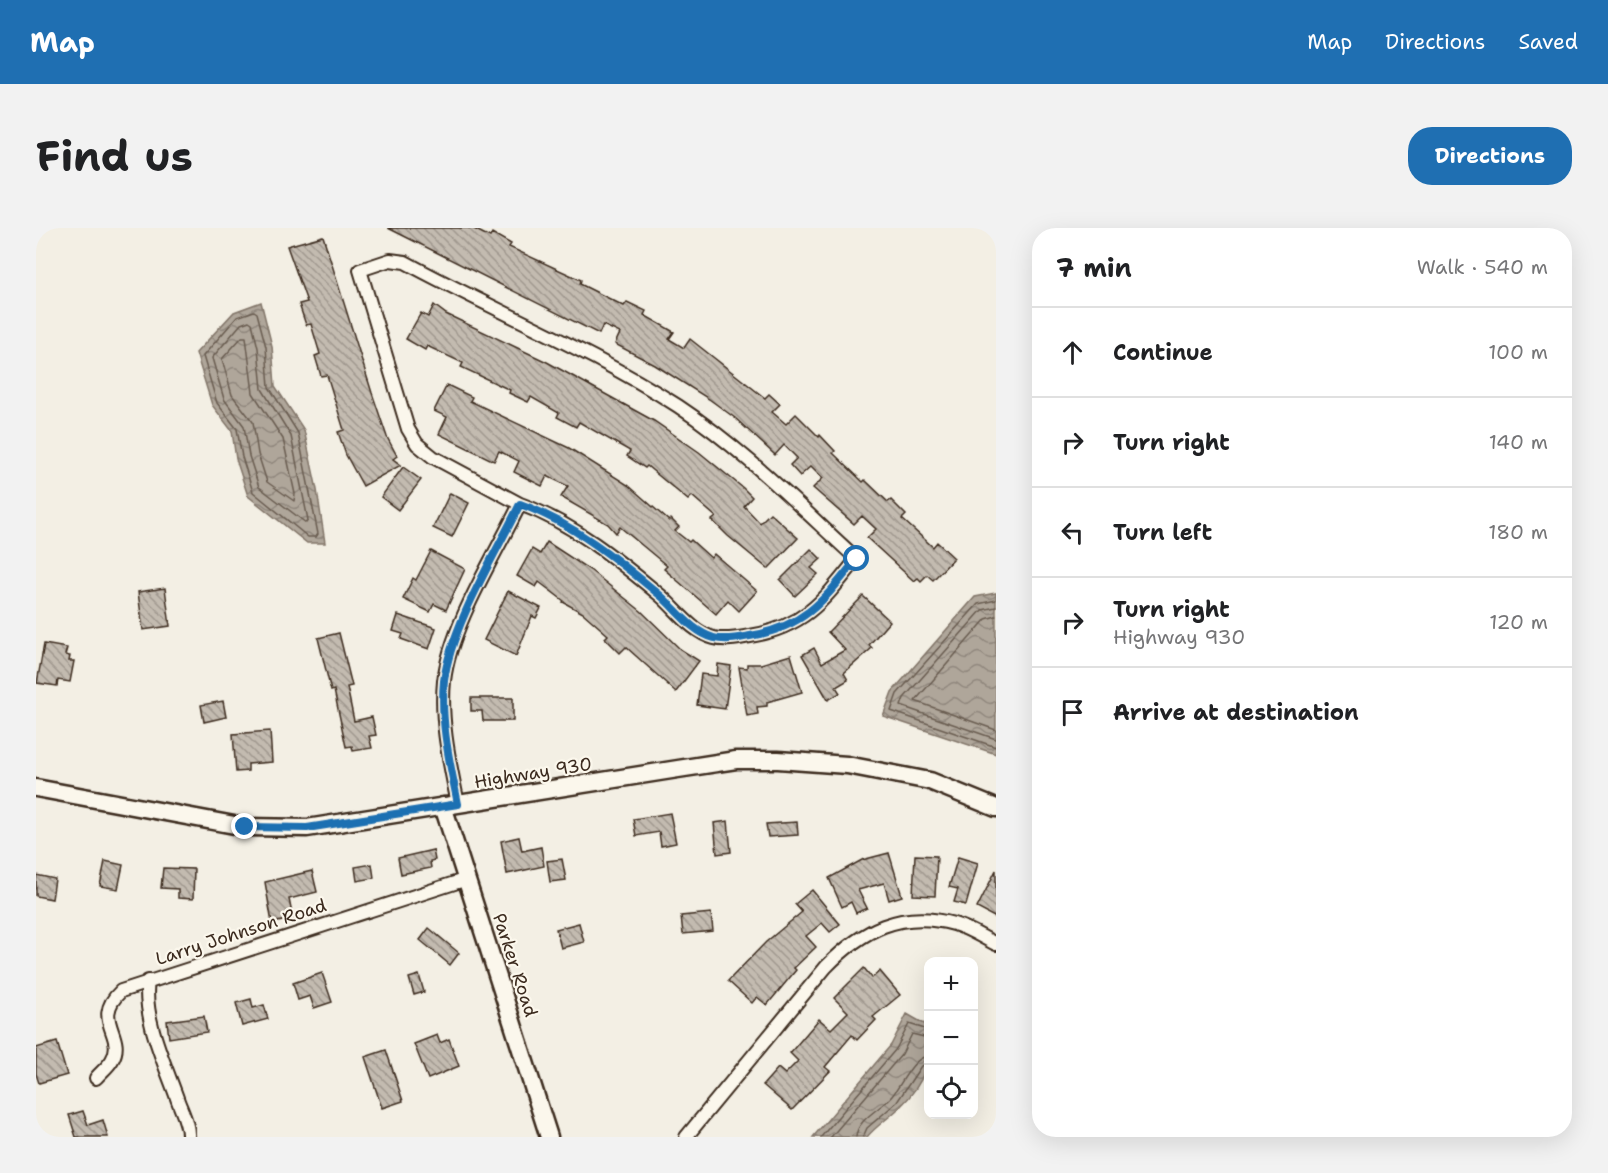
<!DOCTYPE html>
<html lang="en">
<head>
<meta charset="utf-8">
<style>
  :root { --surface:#fff; --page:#f2f2f2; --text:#202124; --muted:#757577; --line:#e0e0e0; --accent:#1f6fb2 }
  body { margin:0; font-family:"Shantell Sans",sans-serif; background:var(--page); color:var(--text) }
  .controls { position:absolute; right:18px; bottom:18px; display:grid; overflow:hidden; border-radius:12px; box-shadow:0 6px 24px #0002 }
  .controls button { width:54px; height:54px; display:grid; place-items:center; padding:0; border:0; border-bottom:2px solid var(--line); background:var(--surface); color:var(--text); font:30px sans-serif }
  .stop { position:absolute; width:18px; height:18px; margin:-14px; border:4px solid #1f6fb2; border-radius:50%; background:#fff }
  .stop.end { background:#1f6fb2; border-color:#fff; box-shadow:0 2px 6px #0008 }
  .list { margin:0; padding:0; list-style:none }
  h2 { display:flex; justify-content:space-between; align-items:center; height:78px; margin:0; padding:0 24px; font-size:26px }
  h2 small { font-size:20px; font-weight:400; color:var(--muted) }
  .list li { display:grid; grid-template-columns:39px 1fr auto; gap:18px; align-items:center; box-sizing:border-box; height:90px; padding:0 24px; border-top:2px solid var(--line) }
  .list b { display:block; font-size:22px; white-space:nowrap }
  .list p { margin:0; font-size:20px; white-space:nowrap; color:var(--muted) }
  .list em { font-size:20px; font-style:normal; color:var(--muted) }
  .icon { flex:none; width:33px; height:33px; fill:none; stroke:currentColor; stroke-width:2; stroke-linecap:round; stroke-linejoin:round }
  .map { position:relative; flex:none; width:960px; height:909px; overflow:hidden; border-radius:24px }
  header { display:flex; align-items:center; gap:36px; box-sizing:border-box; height:84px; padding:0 30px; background:var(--accent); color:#fff }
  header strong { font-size:28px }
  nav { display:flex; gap:33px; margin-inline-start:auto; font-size:21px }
  .intro { display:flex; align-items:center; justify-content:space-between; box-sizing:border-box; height:144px; padding:0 36px }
  h1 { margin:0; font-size:42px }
  .button { padding:15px 27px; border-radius:24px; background:var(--accent); color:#fff; font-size:21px; font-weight:700 }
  main { display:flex; gap:36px; padding:0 36px }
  aside { flex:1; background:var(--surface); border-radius:24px; box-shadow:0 6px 24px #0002 }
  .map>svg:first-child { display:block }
  .water { fill:url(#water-waves); stroke:#817468; stroke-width:1.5 }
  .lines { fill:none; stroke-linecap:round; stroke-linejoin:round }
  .shore { stroke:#695c50; stroke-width:1.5 }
  .building { fill:url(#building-back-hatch); stroke:#3b2a1e; stroke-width:1.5 }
  .street-casing { stroke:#3b2a1e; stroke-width:16 }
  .secondary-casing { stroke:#3b2a1e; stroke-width:21 }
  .street { stroke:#fbf7ec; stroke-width:12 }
  .secondary { stroke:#fbf7ec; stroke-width:16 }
  .route { stroke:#1f6fb2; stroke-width:8 }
  .labels { text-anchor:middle; stroke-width:4.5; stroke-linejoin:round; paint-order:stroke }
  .street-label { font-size:18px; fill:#3b2a1e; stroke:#fbf7ec }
</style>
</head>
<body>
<header>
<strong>Map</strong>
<nav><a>Map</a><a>Directions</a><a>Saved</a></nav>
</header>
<div class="intro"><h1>Find us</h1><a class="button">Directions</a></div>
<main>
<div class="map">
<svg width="960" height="909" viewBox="0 0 960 909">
  <defs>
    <pattern id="water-waves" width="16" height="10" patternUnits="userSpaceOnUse" patternTransform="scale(1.5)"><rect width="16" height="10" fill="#afa69a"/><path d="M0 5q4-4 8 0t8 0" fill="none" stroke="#90877d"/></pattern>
    <pattern id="building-back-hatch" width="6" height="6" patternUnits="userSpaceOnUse" patternTransform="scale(1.5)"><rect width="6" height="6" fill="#c3bbb0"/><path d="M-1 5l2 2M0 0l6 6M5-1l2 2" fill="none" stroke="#a0988f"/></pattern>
  </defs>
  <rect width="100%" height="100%" fill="#f3efe4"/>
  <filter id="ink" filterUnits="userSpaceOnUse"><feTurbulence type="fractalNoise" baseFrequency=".0167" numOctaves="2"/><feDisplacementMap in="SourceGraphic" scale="12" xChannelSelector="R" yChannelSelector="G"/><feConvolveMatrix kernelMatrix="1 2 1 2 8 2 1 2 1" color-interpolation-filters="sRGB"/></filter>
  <g filter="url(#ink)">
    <g class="water">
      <path d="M 225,74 L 236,118 L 239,158 L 268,202 L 281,262 L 289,315 L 271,315 L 212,268 L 200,231 L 196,203 L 176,177 L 160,125 L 198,84 Z"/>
      <path d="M 960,365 L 960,526 L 847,488 L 856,464 L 939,369 Z"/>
      <path d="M 871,786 L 892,798 C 893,835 892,852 863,880 C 853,890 840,898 831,909 L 777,909 L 855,817 Z"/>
    </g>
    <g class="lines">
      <g class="shore">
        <path d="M 218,83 L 221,85 L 230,119 L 233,159 L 262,205 L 282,306 L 280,309 L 272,309 L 217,264 L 206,229 L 201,201 L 181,175 L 167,128 L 201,89 Z"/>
        <path d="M 213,93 L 216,95 L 222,120 L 226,161 L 255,208 L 272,292 L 270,295 L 223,259 L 213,228 L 208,198 L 188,171 L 176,130 L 205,96 Z"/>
        <path d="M 206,109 L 210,109 L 217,165 L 247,211 L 259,266 L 258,273 L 231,254 L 222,226 L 217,194 L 196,167 L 186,131 Z"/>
        <path d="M 960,372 L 942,376 L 861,466 L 855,483 L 960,519"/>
        <path d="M 960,379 L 946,382 L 868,470 L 865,478 L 960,511"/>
        <path d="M 960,388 L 950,391 L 879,473 L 960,502"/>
        <path d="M 785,909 L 860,821 L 873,796 L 892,802"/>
        <path d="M 795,909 L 866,826 L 876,806 L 892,810"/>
        <path d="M 820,909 C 821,891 845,881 856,868 C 866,856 877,829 892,828"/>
        <path d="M 827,909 L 831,900 L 861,874 L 885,838 L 892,835"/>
      </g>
    </g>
    <g class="building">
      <path d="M 352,0 L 436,0 L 454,9 L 456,5 L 475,16 L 473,19 L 545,52 L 544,56 L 588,78 L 591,74 L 610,83 L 608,87 L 638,104 L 633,111 L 648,120 L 654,111 L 729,170 L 733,166 L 744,176 L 736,184 L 750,196 L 760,186 L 783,209 L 784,207 L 799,223 L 797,225 L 827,254 L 829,252 L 852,274 L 855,272 L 870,287 L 866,291 L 897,319 L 901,314 L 918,330 L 897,352 L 891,347 L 885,353 L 882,350 L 878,353 L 831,310 L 840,301 L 826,288 L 818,296 L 777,260 L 787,250 L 775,238 L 764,248 L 754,237 L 761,230 L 748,217 L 739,227 L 699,190 L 673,171 L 619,137 L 579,116 L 584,105 L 567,97 L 563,106 Z"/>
      <path d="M 287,8 L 336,165 L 351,209 L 361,228 L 357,231 L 365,237 L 327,258 L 310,227 L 302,204 L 308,202 L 291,147 L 285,148 L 279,128 L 284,126 L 275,96 L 270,97 L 263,76 L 271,74 L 251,18 Z"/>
      <path d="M 398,77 L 410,86 L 511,134 L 618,193 L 663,224 L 707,260 L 716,269 L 708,278 L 724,295 L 734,285 L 762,310 L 732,341 L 692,308 L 676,292 L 680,289 L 656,268 L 652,272 L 611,238 L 609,240 L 591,228 L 594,223 L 543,194 L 540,199 L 521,189 L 523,185 L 495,169 L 492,174 L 473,165 L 474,162 L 425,139 L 427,135 L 391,118 L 389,122 L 370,111 L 385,85 L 392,89 Z"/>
      <path d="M 411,157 L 436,169 L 434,173 L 533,220 L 592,257 L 633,293 L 635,291 L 643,299 L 639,303 L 653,314 L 655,312 L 675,330 L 678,326 L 721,363 L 703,383 L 692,372 L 680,386 L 628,341 L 631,338 L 584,299 L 580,305 L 572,296 L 525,269 L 532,258 L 511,248 L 506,258 L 478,244 L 483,233 L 463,223 L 458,233 L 403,206 L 411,189 L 398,183 Z"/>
      <path d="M 367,239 L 385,252 L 362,282 L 345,269 Z"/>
      <path d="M 414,265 L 433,275 L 416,309 L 397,300 Z"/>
      <path d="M 511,314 L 554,342 L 605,383 L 644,421 L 663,433 L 640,464 L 590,419 L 584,425 L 569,410 L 572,407 L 547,385 L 527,374 L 528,373 L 503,354 L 500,359 L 481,348 L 496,321 L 504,326 Z"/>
      <path d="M 775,321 L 785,331 L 775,340 L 782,346 L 759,368 L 744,352 Z"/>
      <path d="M 395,323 L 429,341 L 410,382 L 398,376 L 394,384 L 367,371 L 377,350 L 380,352 Z"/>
      <path d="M 129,360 L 134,398 L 107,402 L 102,364 Z"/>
      <path d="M 472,363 L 505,380 L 500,390 L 496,388 L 480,428 L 448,412 Z"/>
      <path d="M 827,368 L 854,393 L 833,417 L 836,420 L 808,445 L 812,452 L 800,459 L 804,465 L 792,472 L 766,427 L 778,420 L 786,435 L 809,422 L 792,404 Z"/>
      <path d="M 362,387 L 400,400 L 393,421 L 365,411 L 367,406 L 357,403 Z"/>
      <path d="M 303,405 L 316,458 L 311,459 L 318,493 L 336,489 L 340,507 L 333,508 L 336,520 L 317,523 L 316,518 L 310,519 L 298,462 L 295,463 L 282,410 Z"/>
      <path d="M 8,416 L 31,420 L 29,427 L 34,428 L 33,433 L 38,433 L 34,454 L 22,452 L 21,458 L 1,455 Z"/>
      <path d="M 755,427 L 766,464 L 731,474 L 731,478 L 721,479 L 722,486 L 711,488 L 703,439 L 711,440 L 711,436 L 725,436 Z"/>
      <path d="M 682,436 L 695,438 L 689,481 L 661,477 L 665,446 L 681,448 Z"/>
      <path d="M 435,470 L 477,470 L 477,493 L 447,493 L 446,483 L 435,483 Z"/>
      <path d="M 187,473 L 190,489 L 168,494 L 165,477 Z"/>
      <path d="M 234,503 L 236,534 L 212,536 L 212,543 L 200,544 L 197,506 Z"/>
      <path d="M 634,585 L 640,615 L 625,618 L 623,604 L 600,608 L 597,591 Z"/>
      <path d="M 692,593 L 695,624 L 681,626 L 678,595 Z"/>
      <path d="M 761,594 L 762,607 L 732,609 L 730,596 Z"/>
      <path d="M 483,609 L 486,623 L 505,619 L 508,638 L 471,646 L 465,613 Z"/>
      <path d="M 397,622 L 399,632 L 394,633 L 395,640 L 365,646 L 362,630 Z"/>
      <path d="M 853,625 L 866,668 L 853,672 L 848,655 L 822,662 L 831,680 L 820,685 L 815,674 L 806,679 L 793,650 L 826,632 Z"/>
      <path d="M 879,627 L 901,628 L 899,668 L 877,667 Z"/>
      <path d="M 922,629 L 942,635 L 930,677 L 918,674 L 922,661 L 913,659 Z"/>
      <path d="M 526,631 L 530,652 L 514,654 L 511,633 Z"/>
      <path d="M 69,633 L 87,637 L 82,661 L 64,658 Z"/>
      <path d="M 336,636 L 338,650 L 321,653 L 319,639 Z"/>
      <path d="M 127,640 L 158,641 L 157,671 L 142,670 L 142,661 L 125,660 Z"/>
      <path d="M 960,642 L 960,690 L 941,680 Z"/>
      <path d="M 276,643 L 281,664 L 253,671 L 257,691 L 236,695 L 229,654 Z"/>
      <path d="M 0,647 L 19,651 L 16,671 L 0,668 Z"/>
      <path d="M 776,662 L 804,696 L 794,704 L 786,695 L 770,708 L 780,719 L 758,740 L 760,742 L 731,777 L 721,769 L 716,775 L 692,753 L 730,714 L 766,684 L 759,676 Z"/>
      <path d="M 675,685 L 677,703 L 647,706 L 645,688 Z"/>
      <path d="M 543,695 L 548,714 L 525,720 L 520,701 Z"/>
      <path d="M 393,700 L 423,725 L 414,737 L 384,712 Z"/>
      <path d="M 828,740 L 836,750 L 844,743 L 864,767 L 837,789 L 840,792 L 821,812 L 816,807 L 789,839 L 794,843 L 756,882 L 727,857 L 742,840 L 749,846 L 762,833 L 754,825 L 783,791 L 795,801 L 812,784 L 798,770 Z"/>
      <path d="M 286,745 L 296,774 L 278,780 L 274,768 L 262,772 L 257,755 Z"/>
      <path d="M 383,747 L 388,764 L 378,767 L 373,750 Z"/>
      <path d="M 215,771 L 217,780 L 228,777 L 232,791 L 206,798 L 200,775 Z"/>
      <path d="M 168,788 L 171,804 L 133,810 L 131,793 Z"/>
      <path d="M 401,807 L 404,815 L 413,811 L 423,838 L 392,851 L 378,816 Z"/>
      <path d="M 21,814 L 31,847 L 3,855 L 0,846 L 0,820 Z"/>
      <path d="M 350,822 L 367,873 L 346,880 L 329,829 Z"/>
      <path d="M 47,883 L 52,897 L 67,892 L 72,909 L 40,909 L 33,887 Z"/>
    </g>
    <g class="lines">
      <defs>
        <g id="street">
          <path d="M 422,576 C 414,536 404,494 408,453 C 414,398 460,326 484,276 L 397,229 L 381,216 L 372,201 L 324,42 L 354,32 L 369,34 C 459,83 555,122 642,178 C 707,221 764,279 821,331 C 788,372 769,399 714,408 C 703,410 690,413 678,410 C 656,404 641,382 625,368 C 582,332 537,295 484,276"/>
          <path d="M 112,753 C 106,789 130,838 142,873 C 146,884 153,897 152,909"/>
          <path d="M 60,850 C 65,844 72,839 76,832 C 91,807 54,792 85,763 L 431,651"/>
          <path d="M 650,909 L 790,739 C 826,702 865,681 918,696 C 933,700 947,710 960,716"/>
        </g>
        <g id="secondary">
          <path d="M 0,560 L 209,599 L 271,600 L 642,541 L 700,532 L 742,532 L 811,537 L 894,553 L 960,580"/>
          <path d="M 407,578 L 513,909"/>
        </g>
      </defs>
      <use href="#street" class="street-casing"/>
      <use href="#secondary" class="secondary-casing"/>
      <use href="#street" class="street"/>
      <use href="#secondary" class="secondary"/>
    </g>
  </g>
  <g class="lines" filter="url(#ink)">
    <path class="route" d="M 209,599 L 271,600 L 422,576 C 414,536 404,494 408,453 C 415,398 459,327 484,276 C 537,295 582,332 625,368 C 641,382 656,404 678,410 C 690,413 703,410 714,408 C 769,399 788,372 821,331"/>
  </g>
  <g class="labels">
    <g class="street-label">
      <text transform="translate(497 545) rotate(-9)" y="6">Highway 930</text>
      <text transform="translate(205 704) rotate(-18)" y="6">Larry Johnson Road</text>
      <text transform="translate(479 737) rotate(72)" y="6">Parker Road</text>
    </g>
  </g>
</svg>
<div class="controls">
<button>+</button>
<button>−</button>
<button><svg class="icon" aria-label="locate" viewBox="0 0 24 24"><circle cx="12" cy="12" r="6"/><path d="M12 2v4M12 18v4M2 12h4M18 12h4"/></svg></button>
</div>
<div class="stop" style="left:821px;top:331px"></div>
<div class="stop end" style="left:209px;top:599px"></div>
</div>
<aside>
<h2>7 min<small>Walk · 540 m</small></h2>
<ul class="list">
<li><svg class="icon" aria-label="ahead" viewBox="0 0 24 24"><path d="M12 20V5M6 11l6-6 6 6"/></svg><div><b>Continue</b></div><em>100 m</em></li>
<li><svg class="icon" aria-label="right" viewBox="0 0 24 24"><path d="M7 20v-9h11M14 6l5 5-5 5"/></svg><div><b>Turn right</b></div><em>140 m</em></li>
<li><svg class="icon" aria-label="left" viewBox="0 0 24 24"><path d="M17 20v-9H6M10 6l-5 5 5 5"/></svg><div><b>Turn left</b></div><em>180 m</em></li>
<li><svg class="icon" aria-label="right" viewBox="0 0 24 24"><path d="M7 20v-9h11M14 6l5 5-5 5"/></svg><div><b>Turn right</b><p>Highway 930</p></div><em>120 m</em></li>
<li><svg class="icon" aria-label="arrive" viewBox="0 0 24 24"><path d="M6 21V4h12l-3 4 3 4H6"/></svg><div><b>Arrive at destination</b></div></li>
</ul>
</aside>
</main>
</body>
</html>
